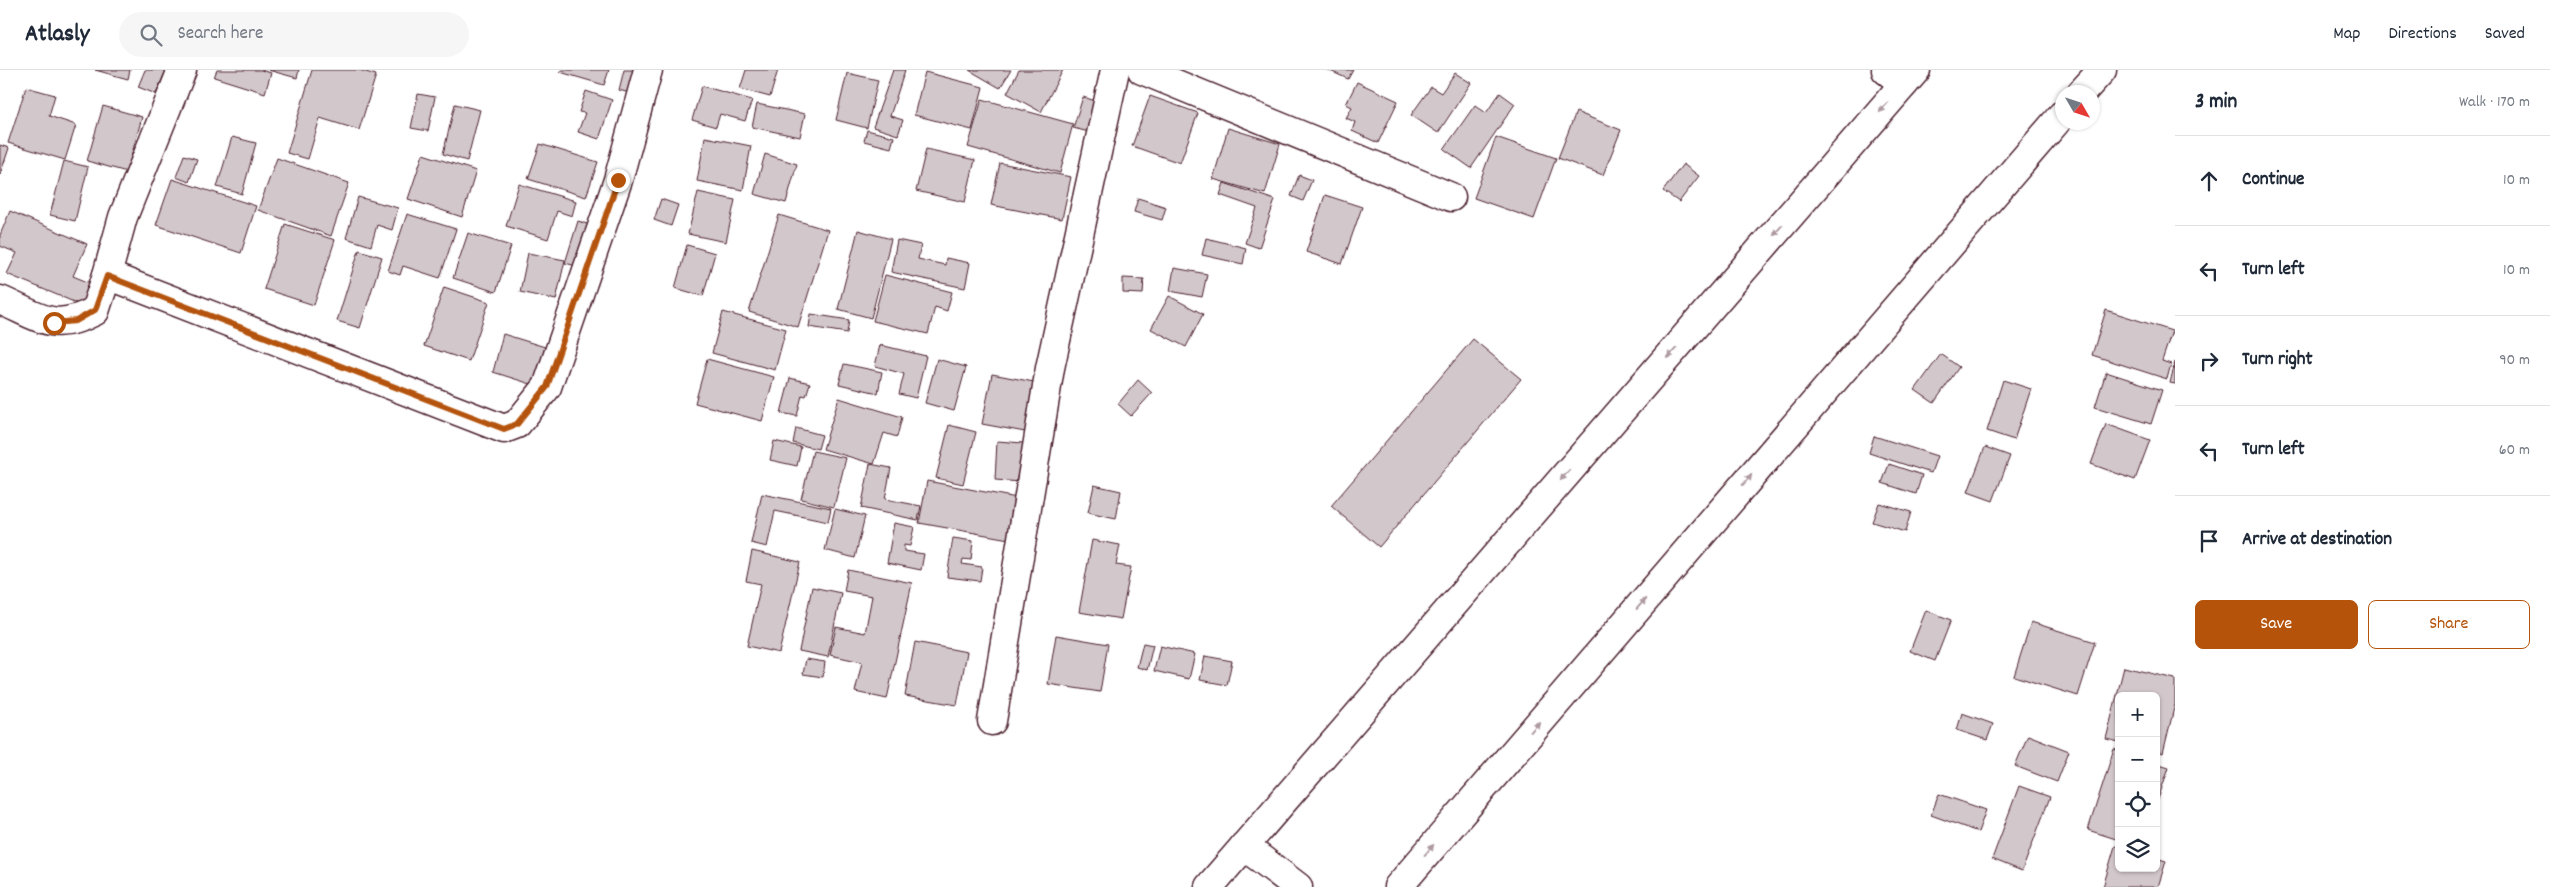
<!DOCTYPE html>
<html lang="en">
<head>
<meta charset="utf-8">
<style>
  :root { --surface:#fff; --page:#f6f6f7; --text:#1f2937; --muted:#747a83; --line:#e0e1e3; --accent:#b45309 }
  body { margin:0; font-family:Dekko,sans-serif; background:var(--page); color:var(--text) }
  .controls { position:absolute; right:15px; bottom:15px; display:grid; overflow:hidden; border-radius:8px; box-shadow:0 1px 4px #0004 }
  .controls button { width:45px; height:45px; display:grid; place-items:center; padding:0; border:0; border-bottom:1px solid var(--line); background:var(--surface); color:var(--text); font:25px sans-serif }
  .compass { position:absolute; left:2055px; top:15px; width:45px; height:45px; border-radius:50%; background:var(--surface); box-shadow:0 1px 4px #0004; rotate:129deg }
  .stop { position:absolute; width:15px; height:15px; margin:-11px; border:4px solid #b45309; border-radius:50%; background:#fff }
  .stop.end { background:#b45309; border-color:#fff; box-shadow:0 1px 5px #0008 }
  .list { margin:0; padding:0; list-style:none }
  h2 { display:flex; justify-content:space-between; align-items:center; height:65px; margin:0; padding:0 20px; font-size:21px }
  h2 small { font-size:16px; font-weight:400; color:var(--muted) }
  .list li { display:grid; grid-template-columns:32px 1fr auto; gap:15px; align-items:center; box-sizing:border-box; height:90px; padding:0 20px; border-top:1px solid var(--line) }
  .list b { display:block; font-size:19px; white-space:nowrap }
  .list em { font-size:16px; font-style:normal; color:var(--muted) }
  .actions { display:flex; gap:10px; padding:15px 20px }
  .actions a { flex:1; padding:11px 0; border:1px solid var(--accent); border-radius:8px; text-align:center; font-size:18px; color:var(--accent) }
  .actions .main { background:var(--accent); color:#fff }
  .icon { flex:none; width:28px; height:28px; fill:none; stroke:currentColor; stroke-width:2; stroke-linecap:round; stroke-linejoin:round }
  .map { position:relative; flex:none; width:2175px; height:817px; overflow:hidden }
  header { display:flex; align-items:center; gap:30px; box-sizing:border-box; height:70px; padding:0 25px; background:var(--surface); border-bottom:1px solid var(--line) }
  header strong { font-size:24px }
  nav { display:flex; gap:28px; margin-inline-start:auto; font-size:18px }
  .search { width:350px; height:45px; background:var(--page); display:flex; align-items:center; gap:12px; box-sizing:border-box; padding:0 18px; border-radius:28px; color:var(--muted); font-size:19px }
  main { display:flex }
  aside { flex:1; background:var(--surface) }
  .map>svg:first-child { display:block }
  .building { fill:#d2c7cb; stroke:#4a1f2b }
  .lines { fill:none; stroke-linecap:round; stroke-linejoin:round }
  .minor-casing { stroke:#4a1f2b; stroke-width:31 }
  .major-casing { stroke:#4a1f2b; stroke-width:31 }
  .minor { stroke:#fff; stroke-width:28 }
  .major { stroke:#fff; stroke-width:28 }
  .oneway { fill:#ae9aa0 }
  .route { stroke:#b45309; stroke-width:6 }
</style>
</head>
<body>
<header>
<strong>Atlasly</strong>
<div class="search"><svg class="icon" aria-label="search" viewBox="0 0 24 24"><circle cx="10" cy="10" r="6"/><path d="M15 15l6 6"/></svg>Search here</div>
<nav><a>Map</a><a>Directions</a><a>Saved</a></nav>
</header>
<main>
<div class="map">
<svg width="2175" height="817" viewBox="0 0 2175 817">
  <rect width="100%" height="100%" fill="#fff"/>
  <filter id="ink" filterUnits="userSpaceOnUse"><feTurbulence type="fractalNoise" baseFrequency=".02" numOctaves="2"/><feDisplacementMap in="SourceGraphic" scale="10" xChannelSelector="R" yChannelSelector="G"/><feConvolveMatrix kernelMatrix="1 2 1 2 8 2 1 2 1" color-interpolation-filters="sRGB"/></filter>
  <g filter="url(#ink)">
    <g class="building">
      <path d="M 95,0 L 130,0 L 128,9 Z"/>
      <path d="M 145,0 L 166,0 L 156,24 L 138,17 Z"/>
      <path d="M 217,0 L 261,0 L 271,3 L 265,23 L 214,7 Z"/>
      <path d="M 268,0 L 299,0 L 297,8 Z"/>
      <path d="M 312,0 L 359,0 L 376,5 L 359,60 L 320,48 L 308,89 L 287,83 Z"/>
      <path d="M 561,0 L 609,0 L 604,15 L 560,2 Z"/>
      <path d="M 624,0 L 644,0 L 636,25 L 619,20 Z"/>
      <path d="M 746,0 L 778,0 L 770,27 L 740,19 Z"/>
      <path d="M 893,0 L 905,0 L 890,46 L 903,50 L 898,65 L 873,57 Z"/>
      <path d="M 969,0 L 1011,0 L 1000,18 Z"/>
      <path d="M 1019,0 L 1063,0 L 1041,42 L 1007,23 Z"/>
      <path d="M 1328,0 L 1353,0 L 1348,9 Z"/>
      <path d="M 925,2 L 983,17 L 972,60 L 914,45 Z"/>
      <path d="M 847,3 L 878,10 L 867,58 L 836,50 Z"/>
      <path d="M 1455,3 L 1471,13 L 1438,63 L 1411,45 L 1431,17 L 1441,23 Z"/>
      <path d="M 1357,12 L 1398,31 L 1378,73 L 1352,61 L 1355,52 L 1346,48 L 1352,37 L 1346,34 Z"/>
      <path d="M 702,16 L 752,30 L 745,51 L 720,44 L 716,57 L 692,50 Z"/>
      <path d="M 26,17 L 55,25 L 49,46 L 76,55 L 65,90 L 8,73 Z"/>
      <path d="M 586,21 L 612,30 L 599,69 L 578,62 L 585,43 L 579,42 Z"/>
      <path d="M 1500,23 L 1515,34 L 1471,98 L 1444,79 L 1475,35 L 1486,43 Z"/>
      <path d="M 418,24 L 435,27 L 428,61 L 411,58 Z"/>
      <path d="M 1150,26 L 1198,43 L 1180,93 L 1132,76 Z"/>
      <path d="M 1083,27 L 1099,32 L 1089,62 L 1073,58 Z"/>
      <path d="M 982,29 L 1073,54 L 1060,103 L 968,77 Z"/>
      <path d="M 455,34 L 480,40 L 467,91 L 443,84 Z"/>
      <path d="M 757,34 L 805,44 L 800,67 L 752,57 Z"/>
      <path d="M 103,36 L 142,47 L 127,102 L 87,91 Z"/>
      <path d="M 1576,42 L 1621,60 L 1603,105 L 1558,88 Z"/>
      <path d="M 1228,58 L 1280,74 L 1265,124 L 1213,109 Z"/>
      <path d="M 867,60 L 894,67 L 891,78 L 864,71 Z"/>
      <path d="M 232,67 L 256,73 L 242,124 L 217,117 Z"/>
      <path d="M 705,67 L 751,76 L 743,120 L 697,111 Z"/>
      <path d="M 1496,67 L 1556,88 L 1534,149 L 1474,128 Z"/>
      <path d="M 540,74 L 598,92 L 586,127 L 528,109 Z"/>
      <path d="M 0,75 L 9,78 L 0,105 Z"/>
      <path d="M 926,79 L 975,90 L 965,132 L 916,121 Z"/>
      <path d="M 423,84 L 476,101 L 462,147 L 408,129 Z"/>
      <path d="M 765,84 L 797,94 L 786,133 L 754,124 Z"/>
      <path d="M 184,85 L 197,89 L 189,112 L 176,107 Z"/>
      <path d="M 277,88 L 349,113 L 331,166 L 258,140 Z"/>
      <path d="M 64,91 L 88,97 L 75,151 L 50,145 Z"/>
      <path d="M 1000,93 L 1071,107 L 1062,149 L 991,135 Z"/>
      <path d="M 1683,94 L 1699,106 L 1679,132 L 1663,121 Z"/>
      <path d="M 1299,105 L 1312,110 L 1303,131 L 1291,126 Z"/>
      <path d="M 172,109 L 256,136 L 241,183 L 156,155 Z"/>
      <path d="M 1224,113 L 1275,130 L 1259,178 L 1245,173 L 1257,138 L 1220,125 Z"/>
      <path d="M 519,114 L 576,131 L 572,146 L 557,141 L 548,169 L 506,156 Z"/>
      <path d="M 698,122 L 735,130 L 726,172 L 688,164 Z"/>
      <path d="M 1325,125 L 1362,137 L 1342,194 L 1306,182 Z"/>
      <path d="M 358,127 L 398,138 L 392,160 L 377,155 L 371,176 L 346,168 Z"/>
      <path d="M 1138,128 L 1166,137 L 1162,150 L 1134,142 Z"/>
      <path d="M 661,129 L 678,135 L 671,156 L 654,150 Z"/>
      <path d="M 10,141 L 87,174 L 73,206 L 90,213 L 81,235 L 7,204 L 17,183 L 0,176 L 0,165 Z"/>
      <path d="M 407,144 L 456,159 L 440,208 L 403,196 L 400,205 L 388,201 Z"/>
      <path d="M 779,145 L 828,160 L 798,257 L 749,242 Z"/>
      <path d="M 578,151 L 593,156 L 580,197 L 565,193 Z"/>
      <path d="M 285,154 L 335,170 L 314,235 L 264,219 Z"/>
      <path d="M 858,160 L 891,169 L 871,248 L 838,239 Z"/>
      <path d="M 468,163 L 511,176 L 496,222 L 453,208 Z"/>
      <path d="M 1206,168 L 1246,178 L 1243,194 L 1202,185 Z"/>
      <path d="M 897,170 L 921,175 L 918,189 L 945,195 L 946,188 L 970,193 L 965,218 L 891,202 Z"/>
      <path d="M 687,175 L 715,183 L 703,226 L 675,218 Z"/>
      <path d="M 359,180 L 382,187 L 360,258 L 337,251 Z"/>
      <path d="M 528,183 L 565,190 L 556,230 L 520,222 Z"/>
      <path d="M 1174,198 L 1207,204 L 1202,227 L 1170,221 Z"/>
      <path d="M 885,205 L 952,222 L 947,241 L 935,237 L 928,264 L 873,251 Z"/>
      <path d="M 1123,208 L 1144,209 L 1143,224 L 1123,223 Z"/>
      <path d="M 444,217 L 489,232 L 469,291 L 424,276 Z"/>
      <path d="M 1169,226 L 1203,244 L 1186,277 L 1151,259 Z"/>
      <path d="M 2106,240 L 2172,261 L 2162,291 L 2171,294 L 2167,309 L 2092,285 Z"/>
      <path d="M 723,242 L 786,259 L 775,300 L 712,283 Z"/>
      <path d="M 811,244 L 849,250 L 847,263 L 809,257 Z"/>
      <path d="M 503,264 L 545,277 L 534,315 L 493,302 Z"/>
      <path d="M 1473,269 L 1521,309 L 1379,477 L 1331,436 Z"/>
      <path d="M 880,275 L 926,286 L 916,328 L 899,324 L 904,304 L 875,296 Z"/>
      <path d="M 1941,284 L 1959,297 L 1934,333 L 1915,320 Z"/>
      <path d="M 707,289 L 774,307 L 762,351 L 695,333 Z"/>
      <path d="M 937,289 L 966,297 L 954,341 L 925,333 Z"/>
      <path d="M 2175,292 L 2175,314 L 2170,313 Z"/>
      <path d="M 844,294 L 882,302 L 878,323 L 839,314 Z"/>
      <path d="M 2106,302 L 2162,320 L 2151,354 L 2095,337 Z"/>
      <path d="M 992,304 L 1034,312 L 1025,362 L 982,354 Z"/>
      <path d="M 790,308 L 810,313 L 806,326 L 802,325 L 797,346 L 781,343 Z"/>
      <path d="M 1138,310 L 1152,323 L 1131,346 L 1118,334 Z"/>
      <path d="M 2003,310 L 2031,319 L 2014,370 L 1987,361 Z"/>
      <path d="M 839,328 L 902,347 L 897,367 L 884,363 L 874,394 L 823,379 Z"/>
      <path d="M 2106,354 L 2150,370 L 2135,410 L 2091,394 Z"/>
      <path d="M 949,355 L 976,362 L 963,414 L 936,408 Z"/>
      <path d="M 796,358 L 822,365 L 818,379 L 793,373 Z"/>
      <path d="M 1874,366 L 1937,386 L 1931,403 L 1869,383 Z"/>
      <path d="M 774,371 L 801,377 L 797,396 L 770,390 Z"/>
      <path d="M 997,371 L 1023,373 L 1021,412 L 995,410 Z"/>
      <path d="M 1985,377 L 2010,386 L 1993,431 L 1968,422 Z"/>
      <path d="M 813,381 L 846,388 L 834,437 L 801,429 Z"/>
      <path d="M 870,394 L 891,398 L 885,429 L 921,436 L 918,450 L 861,438 Z"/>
      <path d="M 1889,394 L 1922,405 L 1916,424 L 1882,413 Z"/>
      <path d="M 927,411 L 1017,428 L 1009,469 L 919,453 Z"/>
      <path d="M 1094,415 L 1121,421 L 1116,449 L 1088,443 Z"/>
      <path d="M 762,424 L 831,438 L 828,452 L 775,441 L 767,477 L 751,473 Z"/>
      <path d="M 1879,433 L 1911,442 L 1905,462 L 1872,452 Z"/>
      <path d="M 835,439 L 865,446 L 855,488 L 825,480 Z"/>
      <path d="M 894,453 L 914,457 L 910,476 L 904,475 L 904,481 L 924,484 L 921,500 L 887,493 Z"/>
      <path d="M 953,468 L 973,471 L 971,490 L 963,489 L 962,494 L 982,497 L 980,511 L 947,507 Z"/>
      <path d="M 1092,470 L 1120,475 L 1116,495 L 1131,497 L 1121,549 L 1079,542 Z"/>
      <path d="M 752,481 L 800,492 L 779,583 L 747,576 L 761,514 L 746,511 Z"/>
      <path d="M 848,500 L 912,513 L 887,629 L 855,622 L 862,592 L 830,585 L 836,557 L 865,563 L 872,526 L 844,521 Z"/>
      <path d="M 812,517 L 841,523 L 828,587 L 799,581 Z"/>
      <path d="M 1926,540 L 1951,550 L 1935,591 L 1910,581 Z"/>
      <path d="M 2031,552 L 2095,572 L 2078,626 L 2014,606 Z"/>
      <path d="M 1056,565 L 1108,574 L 1100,622 L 1048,614 Z"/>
      <path d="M 915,572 L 967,582 L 957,635 L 905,626 Z"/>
      <path d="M 1143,573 L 1153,575 L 1147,600 L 1137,597 Z"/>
      <path d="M 1160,576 L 1195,584 L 1189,609 L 1154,601 Z"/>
      <path d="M 1205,586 L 1232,591 L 1227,615 L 1200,610 Z"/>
      <path d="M 806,589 L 825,592 L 823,607 L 803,604 Z"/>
      <path d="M 2124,597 L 2175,609 L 2175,634 L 2163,683 L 2156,681 L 2156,626 L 2119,626 L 2119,672 L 2106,669 Z"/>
      <path d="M 1962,643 L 1993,654 L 1987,670 L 1957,660 Z"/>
      <path d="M 2028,665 L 2069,681 L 2057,712 L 2015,696 Z"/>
      <path d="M 2114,679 L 2119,681 L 2119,770 L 2088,760 Z"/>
      <path d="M 2156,693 L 2169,697 L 2156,735 Z"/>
      <path d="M 2019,716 L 2050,727 L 2022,801 L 1992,789 Z"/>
      <path d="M 1939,724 L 1986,740 L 1978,762 L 1931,745 Z"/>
      <path d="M 2115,776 L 2119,777 L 2119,798 L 2156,798 L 2156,788 L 2166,791 L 2158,817 L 2103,817 Z"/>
    </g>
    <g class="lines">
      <defs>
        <g id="minor">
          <path d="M 1142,0 L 1451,127"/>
          <path d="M 1886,0 L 1904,14"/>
          <path d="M 107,205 L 504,359 L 517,354 L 547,317 L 618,110 L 648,0"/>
          <path d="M 0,230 C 40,247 53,263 95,241 L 107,205 L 123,147 L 182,0"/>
          <path d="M 992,651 L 1050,298 L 1115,0"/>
          <path d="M 1244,776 L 1298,817"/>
        </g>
        <g id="major">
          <path d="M 2082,22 L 2102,0"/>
          <path d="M 1209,817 L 1916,0"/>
          <path d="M 1398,817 L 2062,45"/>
        </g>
      </defs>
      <use href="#minor" class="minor-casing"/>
      <use href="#major" class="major-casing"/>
      <use href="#minor" class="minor"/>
      <use href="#major" class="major"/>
    </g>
    <defs><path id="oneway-solid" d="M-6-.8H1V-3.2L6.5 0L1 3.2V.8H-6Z" transform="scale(1.25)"/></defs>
    <g class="oneway">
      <use href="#oneway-solid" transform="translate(1884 37) rotate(131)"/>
      <use href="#oneway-solid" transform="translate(1778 160) rotate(131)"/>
      <use href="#oneway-solid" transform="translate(1672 283) rotate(131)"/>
      <use href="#oneway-solid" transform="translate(1565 405) rotate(131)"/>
      <use href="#oneway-solid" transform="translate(1747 410) rotate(-49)"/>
      <use href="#oneway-solid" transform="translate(1641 534) rotate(-49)"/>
      <use href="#oneway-solid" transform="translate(1535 657) rotate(-49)"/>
      <use href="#oneway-solid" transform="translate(1429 780) rotate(-49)"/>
    </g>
  </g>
  <g class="lines" filter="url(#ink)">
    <path class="route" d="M 54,253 L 76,251 L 95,240 L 107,206 L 504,359 L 517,354 L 547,317 L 618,110"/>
  </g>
</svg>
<div class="controls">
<button>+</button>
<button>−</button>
<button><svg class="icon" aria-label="locate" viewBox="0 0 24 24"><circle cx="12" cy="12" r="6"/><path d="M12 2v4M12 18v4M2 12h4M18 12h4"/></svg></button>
<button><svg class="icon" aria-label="layers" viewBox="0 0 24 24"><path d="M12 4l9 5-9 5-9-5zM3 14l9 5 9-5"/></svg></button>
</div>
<svg class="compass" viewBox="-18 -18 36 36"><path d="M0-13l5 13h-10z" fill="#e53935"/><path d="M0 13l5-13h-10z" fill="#747a83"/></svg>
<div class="stop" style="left:54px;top:253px"></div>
<div class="stop end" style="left:618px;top:110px"></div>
</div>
<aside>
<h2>3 min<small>Walk · 170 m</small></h2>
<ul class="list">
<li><svg class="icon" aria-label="ahead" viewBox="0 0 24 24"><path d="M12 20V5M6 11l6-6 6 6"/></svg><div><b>Continue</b></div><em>10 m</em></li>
<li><svg class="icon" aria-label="left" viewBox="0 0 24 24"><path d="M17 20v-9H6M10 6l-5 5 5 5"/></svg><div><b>Turn left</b></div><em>10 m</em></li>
<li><svg class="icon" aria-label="right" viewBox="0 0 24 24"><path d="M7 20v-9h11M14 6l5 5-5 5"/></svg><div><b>Turn right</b></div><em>90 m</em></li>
<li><svg class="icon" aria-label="left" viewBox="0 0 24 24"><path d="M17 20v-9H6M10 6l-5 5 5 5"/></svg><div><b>Turn left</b></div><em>60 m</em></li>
<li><svg class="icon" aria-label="arrive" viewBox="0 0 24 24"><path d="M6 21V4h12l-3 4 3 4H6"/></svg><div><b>Arrive at destination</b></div></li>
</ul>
<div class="actions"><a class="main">Save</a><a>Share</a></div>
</aside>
</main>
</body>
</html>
